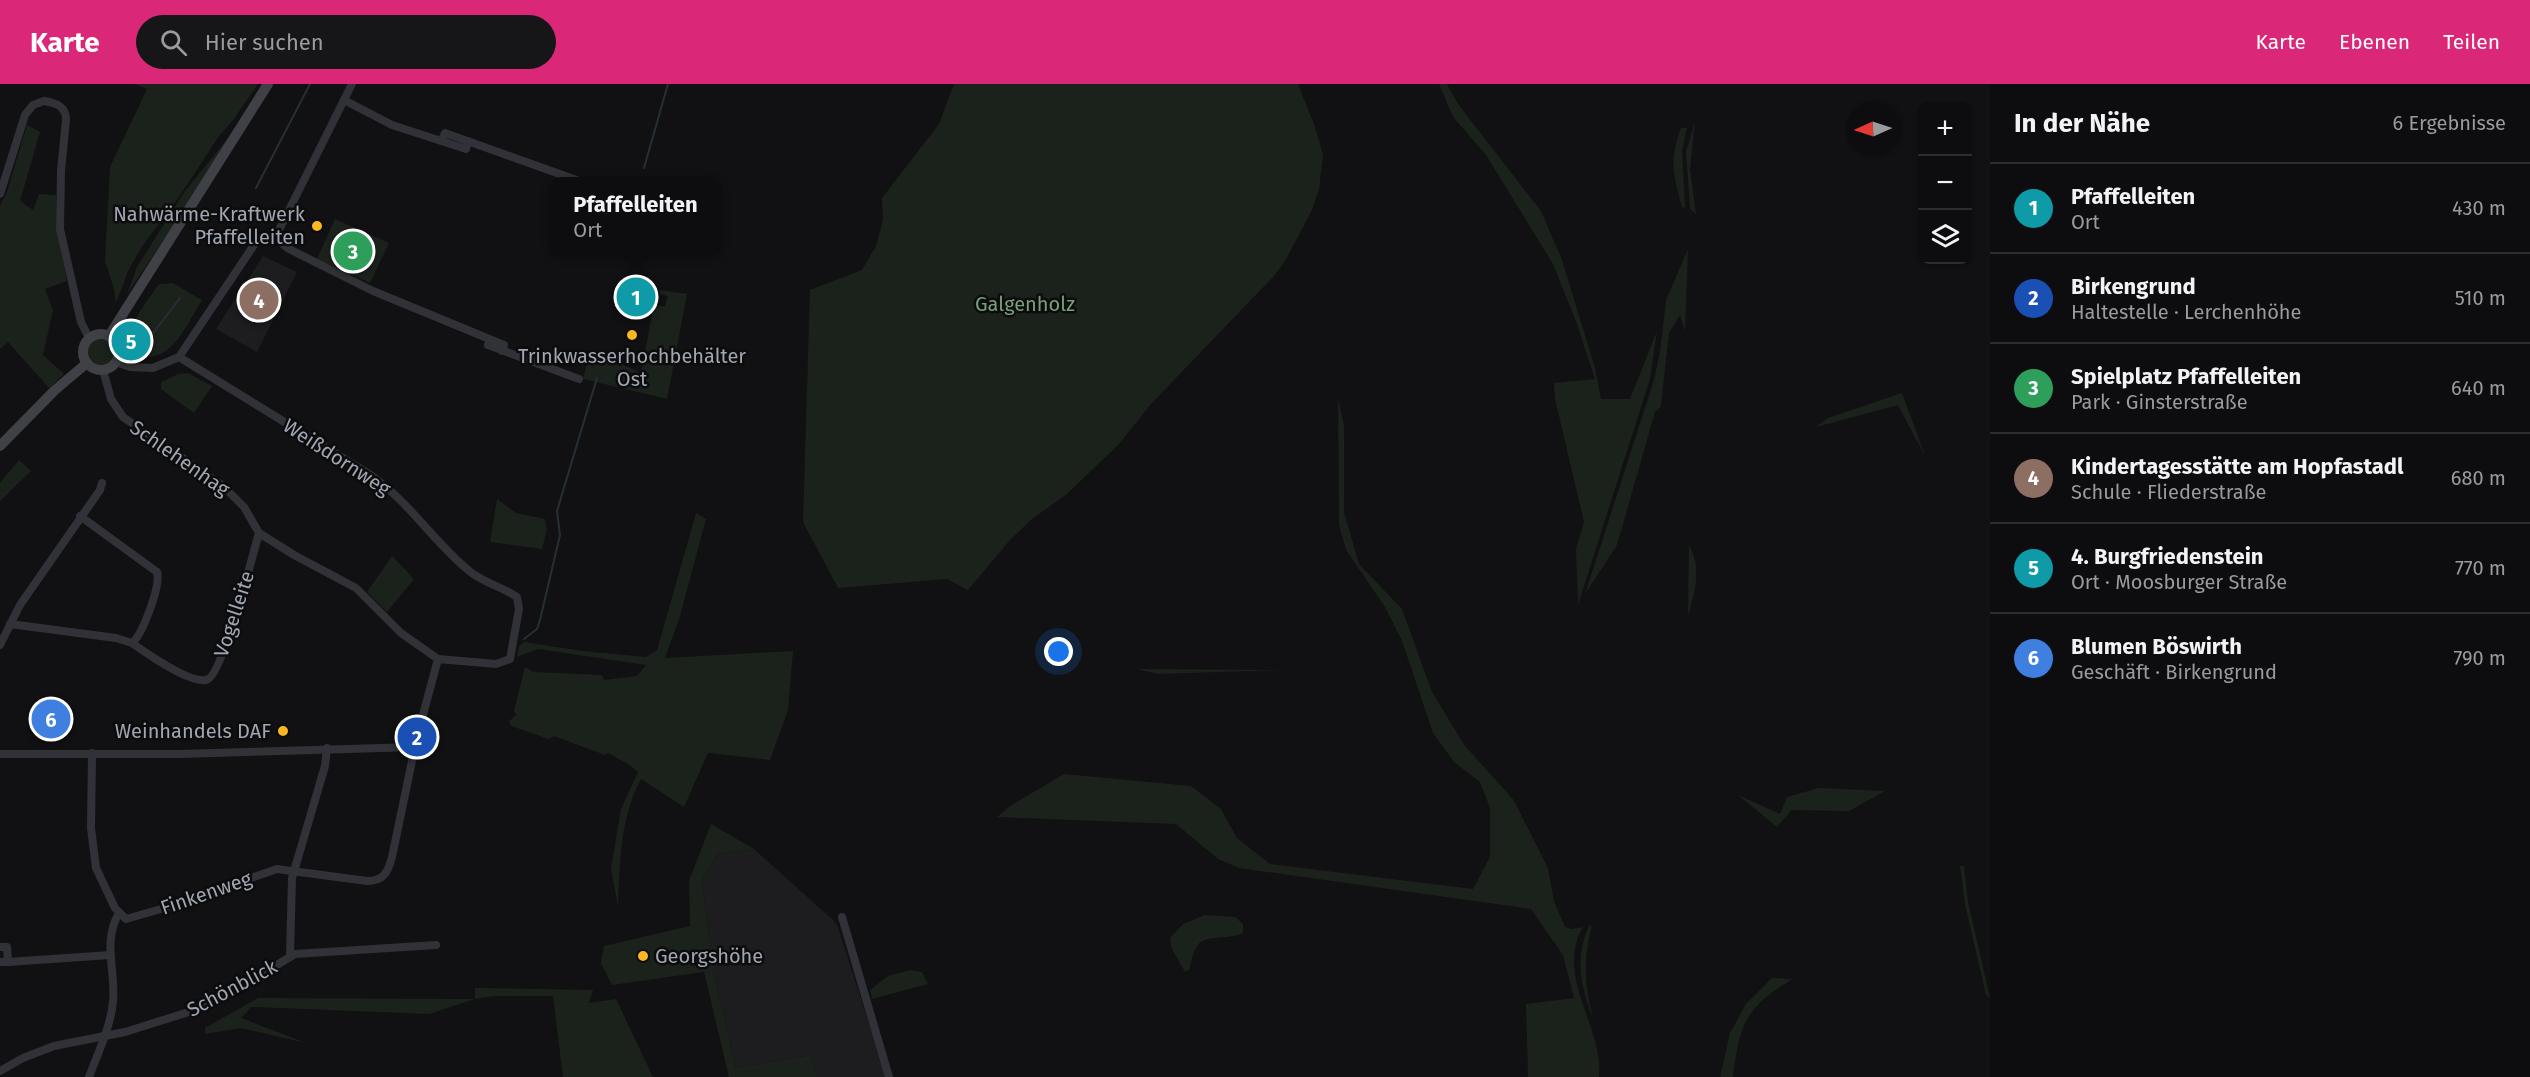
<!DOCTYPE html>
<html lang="de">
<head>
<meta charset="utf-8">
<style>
  :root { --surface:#0d0c0e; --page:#161517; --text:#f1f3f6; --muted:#9a9b9e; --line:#2d2c2e; --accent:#db2777 }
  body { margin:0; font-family:"Fira Sans",sans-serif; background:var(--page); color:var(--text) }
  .controls { position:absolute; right:18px; top:18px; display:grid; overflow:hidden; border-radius:12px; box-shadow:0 2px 4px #0004 }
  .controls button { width:54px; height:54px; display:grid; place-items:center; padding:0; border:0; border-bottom:2px solid var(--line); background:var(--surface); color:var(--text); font:30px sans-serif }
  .compass { position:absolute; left:1846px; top:18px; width:54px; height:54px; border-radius:50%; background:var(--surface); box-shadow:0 2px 4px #0004; rotate:267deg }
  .you { position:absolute; left:1059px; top:568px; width:21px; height:21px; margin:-15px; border:4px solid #fff; border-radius:50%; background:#1a73e8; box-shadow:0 0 0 9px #1a73e833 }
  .badge { display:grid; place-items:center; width:39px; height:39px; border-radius:50%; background:var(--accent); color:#fff; font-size:20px; font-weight:700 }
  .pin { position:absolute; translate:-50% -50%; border:3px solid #fff; box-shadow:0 2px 6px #0006 }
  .popup { position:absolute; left:550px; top:93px; width:171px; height:78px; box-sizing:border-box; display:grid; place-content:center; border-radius:12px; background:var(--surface); filter:drop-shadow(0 2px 4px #0005); font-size:20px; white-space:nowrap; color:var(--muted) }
  .popup b { font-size:22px; color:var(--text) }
  .popup::after { content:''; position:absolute; left:50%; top:100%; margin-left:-12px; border:12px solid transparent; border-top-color:var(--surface) }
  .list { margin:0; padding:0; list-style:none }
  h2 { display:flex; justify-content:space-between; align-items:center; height:78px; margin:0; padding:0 24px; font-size:26px }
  h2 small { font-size:20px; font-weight:400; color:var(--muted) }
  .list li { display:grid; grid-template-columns:39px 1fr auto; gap:18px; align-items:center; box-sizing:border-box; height:90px; padding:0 24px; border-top:2px solid var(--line) }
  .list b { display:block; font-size:22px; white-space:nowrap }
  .list p { margin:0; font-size:20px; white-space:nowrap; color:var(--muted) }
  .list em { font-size:20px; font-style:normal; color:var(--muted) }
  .icon { flex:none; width:33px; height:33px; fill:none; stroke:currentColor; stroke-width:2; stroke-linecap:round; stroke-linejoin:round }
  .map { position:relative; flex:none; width:1990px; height:993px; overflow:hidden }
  header { display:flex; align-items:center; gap:36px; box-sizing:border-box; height:84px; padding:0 30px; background:var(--accent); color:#fff }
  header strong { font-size:28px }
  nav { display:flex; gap:33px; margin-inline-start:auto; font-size:21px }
  .search { width:420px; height:54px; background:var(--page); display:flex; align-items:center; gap:15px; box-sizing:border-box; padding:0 21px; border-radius:33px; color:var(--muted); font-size:22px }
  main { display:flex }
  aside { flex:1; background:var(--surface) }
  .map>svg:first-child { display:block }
  .built { fill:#1d1c1f }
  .green { fill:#1b221c }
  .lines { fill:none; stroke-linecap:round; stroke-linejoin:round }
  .stream { stroke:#272f36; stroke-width:2 }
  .street { stroke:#313237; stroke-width:8 }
  .secondary { stroke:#3f4147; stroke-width:10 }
  .poi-dot { fill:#f9b721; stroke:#0c0c0d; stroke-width:2 }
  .labels { text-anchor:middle; stroke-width:5; stroke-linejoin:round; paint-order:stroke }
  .poi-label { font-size:20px; fill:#a1a6b4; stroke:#0c0c0d; text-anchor:end }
  .park-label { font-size:20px; fill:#77a07b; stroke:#0c0c0d }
  .street-label { font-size:20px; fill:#a1a6b4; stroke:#0c0c0d }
</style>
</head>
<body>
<header>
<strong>Karte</strong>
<div class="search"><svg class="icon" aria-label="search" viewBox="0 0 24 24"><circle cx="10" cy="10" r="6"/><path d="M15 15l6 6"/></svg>Hier suchen</div>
<nav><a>Karte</a><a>Ebenen</a><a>Teilen</a></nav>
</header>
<main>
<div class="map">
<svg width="1990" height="993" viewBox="0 0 1990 993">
  <rect width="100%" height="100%" fill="#111012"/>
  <g class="built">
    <path d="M 263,172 L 297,188 L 257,268 L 216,245 Z"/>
    <path d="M 754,765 L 833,836 L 838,843 L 886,993 L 818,993 L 811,971 L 736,984 L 714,891 L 702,796 L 718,770 Z"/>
  </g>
  <g class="green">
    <path d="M 134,0 L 258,0 L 234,35 L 219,52 L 181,110 L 141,164 L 129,185 L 116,219 L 114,205 L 105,177 L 110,83 L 147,5 Z"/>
    <path d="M 954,0 L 1298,0 L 1315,43 L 1323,71 L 1319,105 L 1312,126 L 1285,177 L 1274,192 L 1151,320 L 1119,360 L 1067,410 L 1032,435 L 1010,456 L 968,506 L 947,495 L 838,504 L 803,438 L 810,206 L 862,186 L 876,162 L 883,136 L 882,114 L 939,40 Z"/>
    <path d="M 1439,0 L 1447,0 L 1458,20 L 1541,127 L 1562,176 L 1595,284 L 1601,315 L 1630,315 L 1657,247 L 1650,295 L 1578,521 L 1576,465 L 1584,438 L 1555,315 L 1554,299 L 1595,295 L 1577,240 L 1553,180 L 1486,71 L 1453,33 Z"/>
    <path d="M 1695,37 L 1690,85 L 1696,130 L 1690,125 L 1686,68 Z"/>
    <path d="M 27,41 L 40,48 L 20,117 L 33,126 L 39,110 L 56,111 L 56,143 L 67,197 L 45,205 L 53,226 L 43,271 L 64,290 L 49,304 L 8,258 L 0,265 L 0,122 L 7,108 Z"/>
    <path d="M 1681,44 L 1687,44 L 1682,67 L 1685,124 L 1682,123 C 1673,89 1669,77 1681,44 Z"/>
    <path d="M 232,56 L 127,210 L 137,183 L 185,107 L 225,58 Z"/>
    <path d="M 335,135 L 389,159 L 370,199 L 317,175 Z"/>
    <path d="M 1688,165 L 1685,247 L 1680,231 L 1669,249 L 1661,322 L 1655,328 L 1617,461 L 1585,510 L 1654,296 L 1660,268 L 1666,216 Z"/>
    <path d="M 173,199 L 202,216 C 187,239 170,286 134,269 C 120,247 147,218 159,200 Z"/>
    <path d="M 660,206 L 687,210 L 667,315 L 583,295 L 590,267 L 594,267 L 641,289 L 653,226 L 659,222 L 665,222 L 668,212 L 660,210 Z"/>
    <circle cx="101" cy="268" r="14"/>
    <path d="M 188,289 L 212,302 L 194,329 L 161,305 L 161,298 L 178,290 Z"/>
    <path d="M 1902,309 L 1925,372 L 1898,321 L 1816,343 L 1828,334 Z"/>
    <path d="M 1338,314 L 1344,341 L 1344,428 L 1359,480 L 1402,525 L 1432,608 L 1465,662 L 1513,715 L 1548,784 L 1554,817 L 1565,843 L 1572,845 L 1583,843 C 1554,892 1604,943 1599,993 L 1528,993 L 1526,920 L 1574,914 L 1563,871 L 1531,825 L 1239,784 L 1218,775 L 1176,740 L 997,733 L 1010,722 L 1064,690 L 1191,702 L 1221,725 L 1237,754 L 1270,780 L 1473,805 L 1490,773 L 1490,724 L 1480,698 L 1454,678 L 1433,649 L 1402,557 L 1385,523 L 1346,466 L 1339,441 Z"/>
    <path d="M 19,376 L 31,387 L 0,417 L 0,399 Z"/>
    <path d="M 497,415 L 516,429 L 545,435 L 547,446 L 542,465 L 490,458 Z"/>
    <path d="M 696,429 L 706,435 L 680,532 L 665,574 L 793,567 L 788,626 L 770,676 L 708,669 L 684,723 L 641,695 C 620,733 620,779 618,822 L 611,785 L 621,725 L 638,688 L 628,680 L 608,669 L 605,671 L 554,652 L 549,655 L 511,642 L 509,637 L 516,631 L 514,627 L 525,583 L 533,588 L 602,591 L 604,596 L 637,592 L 646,581 L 538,565 L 517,573 L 519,562 L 524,558 L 582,567 L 646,573 L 657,566 Z"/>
    <path d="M 1689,462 C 1702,482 1695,510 1688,531 Z"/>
    <path d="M 392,472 L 414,495 L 387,528 L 367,508 Z"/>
    <path d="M 1136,585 L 1283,586 L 1159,590 Z"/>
    <path d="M 1819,704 L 1885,707 L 1849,727 L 1792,726 L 1777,743 L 1738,711 L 1780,730 L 1787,713 Z"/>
    <path d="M 711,740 L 754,765 L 718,770 L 702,796 L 714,891 L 736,984 L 811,971 L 818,993 L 729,993 L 704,888 L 612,901 L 601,879 L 604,862 L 690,842 L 689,797 Z"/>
    <path d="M 1960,782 L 1964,782 L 1968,818 L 1990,914 L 1986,911 L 1965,820 Z"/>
    <path d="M 1205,831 L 1235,833 L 1243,840 L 1243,849 C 1229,856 1204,850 1197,862 C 1193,868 1191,879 1189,886 L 1185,888 L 1172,865 L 1170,854 L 1183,840 Z"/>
    <path d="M 1592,841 C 1583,877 1584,902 1594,937 C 1581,903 1574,876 1589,842 Z"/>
    <path d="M 910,886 L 922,888 L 928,900 L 872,915 L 870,906 L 888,892 Z"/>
    <path d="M 1772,894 L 1793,895 C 1746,922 1739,941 1733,993 L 1720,993 L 1730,949 L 1746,920 Z"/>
    <path d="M 475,904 L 593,906 L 589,919 L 616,915 L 653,993 L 563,993 L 553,912 L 494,912 L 475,915 L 429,930 L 251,923 L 241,934 L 306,959 L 241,944 L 205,950 L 205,944 L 258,914 L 475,915 Z"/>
  </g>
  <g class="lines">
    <g class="stream">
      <path d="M 644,84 L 668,0"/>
      <path d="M 256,104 L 310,0"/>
      <path d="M 150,253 L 180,214"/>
      <path d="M 524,555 L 537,545 L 540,536 L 560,451 L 557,427 L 597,294"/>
    </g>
    <g class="street">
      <path d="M 344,16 L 392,41 L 466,65 L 468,57"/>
      <path d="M 442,56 L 445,49 L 582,98"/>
      <path d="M 0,110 L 25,31 L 33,21 L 44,17 C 56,19 66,22 66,36 L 61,87 L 60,145 L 81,238 L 89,254"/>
      <path d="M 275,154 L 289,165 L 373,207 L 504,261 L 502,267"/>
      <path d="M 490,256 L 488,261 L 579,295"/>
      <path d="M 116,278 L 130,283 L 153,284 L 179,273 L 256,158 L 275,154 L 352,0"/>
      <path d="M 103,286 L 111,315 L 123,333 L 222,401 L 244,423 L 259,449 L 294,471 L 356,504 L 401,549 L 438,575 L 496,580 L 510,575 L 519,525 L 517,513 C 501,502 483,499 468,486 C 433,457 410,419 372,392 L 179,273"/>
      <path d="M 10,540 L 116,554 L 132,559 C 143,550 161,501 157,488 L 80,432"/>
      <path d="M 132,559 C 146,569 189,599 206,596 C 222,594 253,469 259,449"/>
      <path d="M 0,561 L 20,521 L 100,406 L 102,399"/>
      <path d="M 92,669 L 91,744 L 96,784 L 115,824 L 126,835 L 168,823 L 277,785 L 367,797 C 384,797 388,788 392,773 L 417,653 L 438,575"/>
      <path d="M 0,670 L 180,670 L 415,663"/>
      <path d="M 842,833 L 889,993"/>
      <path d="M 0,863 L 7,863 L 8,878 L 0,878"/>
      <path d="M 290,872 L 292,794 L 325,682 L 327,664"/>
      <path d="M 8,878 L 110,871"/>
      <path d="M 0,987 L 23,974 L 54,962 L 125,948 L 192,927 L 227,911 L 295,870 L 436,861"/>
      <path d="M 89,993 C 98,969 111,942 113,917 C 116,886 102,858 119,829"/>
    </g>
    <g class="secondary">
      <circle cx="101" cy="268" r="18"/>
      <path d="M 109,252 L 268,0"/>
      <path d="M 0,362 L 55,306 L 87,279"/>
    </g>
  </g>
  <g class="poi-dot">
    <circle cx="317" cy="142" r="6"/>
    <circle cx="632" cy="251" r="6"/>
    <circle cx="283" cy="647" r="6"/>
    <circle cx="643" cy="872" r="6"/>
  </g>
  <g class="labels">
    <g class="poi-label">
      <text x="305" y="137">Nahwärme-Kraftwerk<tspan x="305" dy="23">Pfaffelleiten</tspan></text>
      <text x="632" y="279" text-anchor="middle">Trinkwasserhochbehälter<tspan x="632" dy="23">Ost</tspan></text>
      <text x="271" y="654">Weinhandels DAF</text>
      <text x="655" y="879" text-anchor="start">Georgshöhe</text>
    </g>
    <g class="park-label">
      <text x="1025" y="227">Galgenholz</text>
    </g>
    <g class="street-label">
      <text transform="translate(337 373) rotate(33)" y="7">Weißdornweg</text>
      <text transform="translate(180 374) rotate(35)" y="7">Schlehenhag</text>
      <text transform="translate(234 530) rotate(-72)" y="7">Vogelleite</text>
      <text transform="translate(206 809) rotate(-19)" y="7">Finkenweg</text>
      <text transform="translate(232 904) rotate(-28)" y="7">Schönblick</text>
    </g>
  </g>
</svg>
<div class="controls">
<button>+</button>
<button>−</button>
<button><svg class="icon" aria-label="layers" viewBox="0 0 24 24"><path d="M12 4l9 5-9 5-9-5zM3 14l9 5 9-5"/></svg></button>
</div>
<svg class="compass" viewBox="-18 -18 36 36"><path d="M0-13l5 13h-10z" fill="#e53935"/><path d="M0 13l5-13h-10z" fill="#9a9b9e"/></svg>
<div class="you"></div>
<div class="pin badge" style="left:636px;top:213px;background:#0f9aa8">1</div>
<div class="popup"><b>Pfaffelleiten</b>Ort</div>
<div class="pin badge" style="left:417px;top:653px;background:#1a4fb4">2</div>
<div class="pin badge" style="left:353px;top:167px;background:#2e9e5b">3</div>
<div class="pin badge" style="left:259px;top:216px;background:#8d6e63">4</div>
<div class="pin badge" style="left:131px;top:257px;background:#0f9aa8">5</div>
<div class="pin badge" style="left:51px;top:635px;background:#3f7fe0">6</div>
</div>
<aside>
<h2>In der Nähe<small>6 Ergebnisse</small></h2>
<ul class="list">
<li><span class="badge" style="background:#0f9aa8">1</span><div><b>Pfaffelleiten</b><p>Ort</p></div><em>430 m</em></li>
<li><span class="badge" style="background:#1a4fb4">2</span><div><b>Birkengrund</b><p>Haltestelle · Lerchenhöhe</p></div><em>510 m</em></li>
<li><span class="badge" style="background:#2e9e5b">3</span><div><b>Spielplatz Pfaffelleiten</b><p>Park · Ginsterstraße</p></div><em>640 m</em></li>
<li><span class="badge" style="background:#8d6e63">4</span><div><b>Kindertagesstätte am Hopfastadl</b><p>Schule · Fliederstraße</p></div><em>680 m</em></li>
<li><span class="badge" style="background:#0f9aa8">5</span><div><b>4. Burgfriedenstein</b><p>Ort · Moosburger Straße</p></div><em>770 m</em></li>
<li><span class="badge" style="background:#3f7fe0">6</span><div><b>Blumen Böswirth</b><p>Geschäft · Birkengrund</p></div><em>790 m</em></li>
</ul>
</aside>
</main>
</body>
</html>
